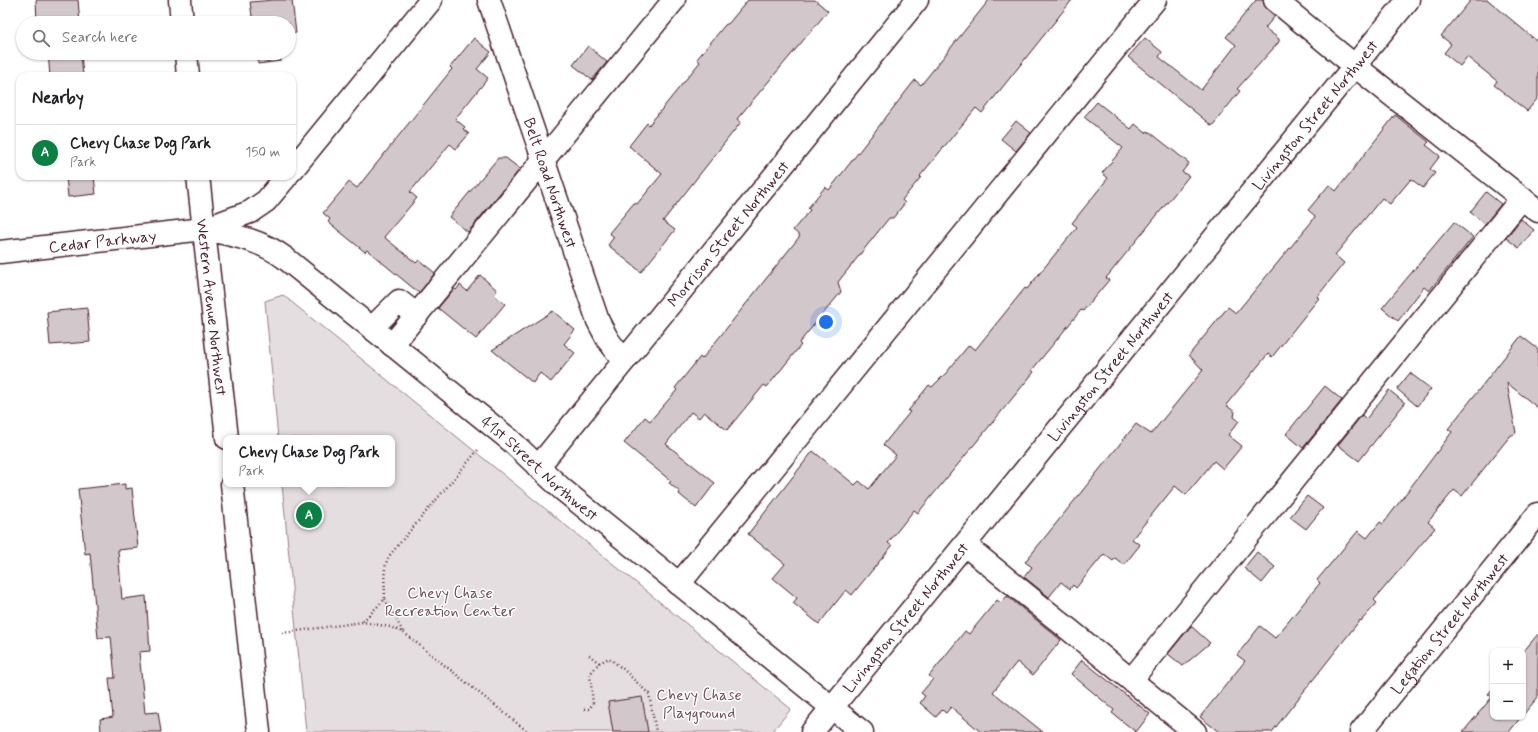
<!DOCTYPE html>
<html lang="en">
<head>
<meta charset="utf-8">
<style>
  :root { --surface:#fff; --page:#f6f6f6; --text:#202124; --muted:#757577; --line:#e0e0e0; --accent:#0b8043 }
  body { margin:0; font-family:Mynerve,sans-serif; background:var(--page); color:var(--text) }
  .controls { position:absolute; right:12px; bottom:12px; display:grid; overflow:hidden; border-radius:8px; box-shadow:0 1px 3px #0004 }
  .controls button { width:36px; height:36px; display:grid; place-items:center; padding:0; border:0; border-bottom:1px solid var(--line); background:var(--surface); color:var(--text); font:20px sans-serif }
  .you { position:absolute; left:826px; top:322px; width:14px; height:14px; margin:-10px; border:3px solid #fff; border-radius:50%; background:#1a73e8; box-shadow:0 0 0 6px #1a73e833 }
  .badge { display:grid; place-items:center; width:26px; height:26px; border-radius:50%; background:var(--accent); color:#fff; font-size:13px; font-weight:700 }
  .pin { position:absolute; translate:-50% -50%; border:2px solid #fff; box-shadow:0 1px 4px #0006 }
  .popup { position:absolute; left:223px; top:435px; width:172px; height:52px; box-sizing:border-box; display:grid; place-content:center; border-radius:8px; background:var(--surface); filter:drop-shadow(0 1px 3px #0005); font-size:13px; white-space:nowrap; color:var(--muted) }
  .popup b { font-size:15px; color:var(--text) }
  .popup::after { content:''; position:absolute; left:50%; top:100%; margin-left:-8px; border:8px solid transparent; border-top-color:var(--surface) }
  .list { margin:0; padding:0; list-style:none }
  h2 { display:flex; justify-content:space-between; align-items:center; height:52px; margin:0; padding:0 16px; font-size:17px }
  h2 small { font-size:13px; font-weight:400; color:var(--muted) }
  .list li { display:grid; grid-template-columns:26px 1fr auto; gap:12px; align-items:center; box-sizing:border-box; height:56px; padding:0 16px; border-top:1px solid var(--line) }
  .list b { display:block; font-size:15px; white-space:nowrap }
  .list p { margin:0; font-size:13px; white-space:nowrap; color:var(--muted) }
  .list em { font-size:13px; font-style:normal; color:var(--muted) }
  .icon { flex:none; width:22px; height:22px; fill:none; stroke:currentColor; stroke-width:2; stroke-linecap:round; stroke-linejoin:round }
  .map { position:relative; flex:none; width:1538px; height:732px; overflow:hidden }
  .search { position:absolute; background:var(--surface); box-shadow:0 1px 3px #0004; left:16px; top:16px; width:280px; height:44px; display:flex; align-items:center; gap:10px; box-sizing:border-box; padding:0 14px; border-radius:22px; color:var(--muted); font-size:15px }
  .panel { position:absolute; background:var(--surface); box-shadow:0 1px 3px #0004; left:16px; top:72px; width:280px; height:108px; border-radius:12px }
  .map>svg:first-child { display:block }
  .green { fill:#e5dee0; stroke:#987e86 }
  .building { fill:#d2c7cb; stroke:#4a1f2b }
  .lines { fill:none; stroke-linecap:round; stroke-linejoin:round }
  .minor-casing { stroke:#4a1f2b; stroke-width:25 }
  .major-casing { stroke:#4a1f2b; stroke-width:25 }
  .path { stroke:#4a1f2b; stroke-width:2.5; stroke-dasharray:1 3; stroke-linecap:butt }
  .minor { stroke:#fff; stroke-width:22 }
  .major { stroke:#fff; stroke-width:22 }
  .labels { text-anchor:middle; stroke-width:3; stroke-linejoin:round; paint-order:stroke }
  .street-label { font-size:16px; fill:#4a1f2b; stroke:#fff }
  .park-label { font-size:16px; fill:#714f58; stroke:#fff }
</style>
</head>
<body>
<div class="map">
<svg width="1538" height="732" viewBox="0 0 1538 732">
  <rect width="100%" height="100%" fill="#fff"/>
  <filter id="ink" filterUnits="userSpaceOnUse"><feTurbulence type="fractalNoise" baseFrequency=".025" numOctaves="2"/><feDisplacementMap in="SourceGraphic" scale="8" xChannelSelector="R" yChannelSelector="G"/><feConvolveMatrix kernelMatrix="1 2 1 2 8 2 1 2 1" color-interpolation-filters="sRGB"/></filter>
  <g filter="url(#ink)">
    <path class="green" d="M 283,295 L 791,709 L 772,732 L 306,732 L 282,484 L 392,484 L 392,438 L 278,438 L 265,301 Z"/>
    <g class="building">
      <path d="M 36,0 L 78,0 L 80,23 L 45,23 L 45,20 L 37,21 Z"/>
      <path d="M 274,0 L 292,0 L 296,33 L 292,34 L 293,45 L 289,46 L 289,23 L 253,23 L 250,2 Z"/>
      <path d="M 748,0 L 815,0 L 828,11 L 737,119 L 741,122 L 663,221 L 675,230 L 641,272 L 608,245 L 614,237 L 609,233 L 634,203 L 637,204 L 662,174 L 629,146 L 647,123 L 649,125 L 700,62 L 697,59 L 725,25 L 729,23 Z"/>
      <path d="M 989,0 L 1072,0 L 982,113 L 976,108 L 920,176 L 921,177 L 902,200 L 905,203 L 893,218 L 889,218 L 838,282 L 841,292 L 799,343 L 801,345 L 767,387 L 764,385 L 727,430 L 704,412 L 699,418 L 691,412 L 666,444 L 715,483 L 696,508 L 679,494 L 680,492 L 669,483 L 671,481 L 624,443 L 645,417 L 650,421 L 677,390 L 675,388 L 700,357 L 702,359 L 757,290 L 800,236 L 793,230 L 810,210 L 808,208 L 825,187 L 829,190 L 915,80 L 921,85 Z"/>
      <path d="M 1256,0 L 1263,0 L 1267,9 L 1275,16 L 1265,28 L 1279,39 L 1279,42 L 1237,89 L 1240,91 L 1212,126 L 1128,57 L 1145,38 L 1162,52 L 1159,57 L 1201,90 L 1236,45 L 1226,37 Z"/>
      <path d="M 1471,0 L 1488,0 L 1538,42 L 1538,98 L 1527,111 L 1494,85 L 1497,81 L 1467,57 L 1460,66 L 1444,53 L 1451,44 L 1441,36 Z"/>
      <path d="M 474,38 L 491,52 L 477,69 L 488,78 L 455,119 L 465,127 L 463,129 L 469,134 L 456,149 L 450,144 L 410,192 L 417,198 L 384,237 L 416,263 L 419,260 L 435,273 L 419,293 L 367,250 L 365,252 L 328,222 L 330,219 L 323,213 L 349,182 L 357,188 L 452,69 L 450,67 Z"/>
      <path d="M 588,46 L 607,62 L 592,80 L 573,65 Z"/>
      <path d="M 48,53 L 81,53 L 83,76 L 50,76 Z"/>
      <path d="M 257,53 L 280,53 L 281,61 L 258,64 Z"/>
      <path d="M 1097,102 L 1131,129 L 1135,124 L 1146,133 L 1147,131 L 1151,133 L 1189,163 L 1182,172 L 1189,176 L 1106,278 L 1109,280 L 1083,311 L 1081,310 L 1032,370 L 1034,372 L 918,513 L 914,510 L 888,543 L 892,546 L 874,568 L 852,595 L 846,590 L 819,624 L 793,603 L 797,598 L 773,578 L 785,564 L 748,534 L 813,451 L 855,485 L 859,481 L 869,489 L 896,455 L 883,445 L 910,412 L 908,411 L 929,385 L 932,387 L 946,373 L 969,345 L 975,350 L 1025,288 L 1027,289 L 1077,227 L 1072,223 L 1108,178 L 1102,173 L 1123,148 L 1084,117 Z"/>
      <path d="M 1395,115 L 1429,142 L 1426,145 L 1440,156 L 1430,169 L 1435,173 L 1423,188 L 1411,179 L 1390,204 L 1382,198 L 1335,255 L 1344,263 L 1317,297 L 1319,298 L 1272,357 L 1268,354 L 1226,405 L 1235,412 L 1234,417 L 1239,421 L 1228,435 L 1242,446 L 1223,469 L 1214,461 L 1186,495 L 1175,486 L 1132,539 L 1140,545 L 1124,565 L 1115,558 L 1113,561 L 1104,554 L 1076,588 L 1073,585 L 1070,589 L 1061,582 L 1049,597 L 1024,577 L 1032,567 L 1025,562 L 1136,424 L 1151,434 L 1203,370 L 1189,355 L 1228,307 L 1236,313 L 1313,220 L 1315,216 L 1308,210 L 1329,185 L 1336,191 Z"/>
      <path d="M 1016,121 L 1031,133 L 1016,151 L 1001,139 Z"/>
      <path d="M 498,158 L 506,158 L 520,169 L 468,232 L 449,217 Z"/>
      <path d="M 66,176 L 94,176 L 96,194 L 68,197 Z"/>
      <path d="M 1486,192 L 1501,204 L 1485,224 L 1470,212 Z"/>
      <path d="M 1521,219 L 1534,230 L 1519,248 L 1506,238 Z"/>
      <path d="M 1454,222 L 1473,237 L 1429,291 L 1424,287 L 1398,321 L 1382,308 Z"/>
      <path d="M 480,275 L 497,290 L 494,295 L 505,304 L 476,339 L 438,308 L 454,289 L 456,290 L 460,285 L 467,291 Z"/>
      <path d="M 87,308 L 90,342 L 50,345 L 47,312 Z"/>
      <path d="M 553,311 L 575,330 L 564,344 L 575,353 L 551,382 L 540,373 L 533,383 L 492,350 Z"/>
      <path d="M 1521,336 L 1538,349 L 1538,408 L 1507,383 L 1516,433 L 1510,436 L 1462,496 L 1454,490 L 1428,522 L 1435,528 L 1374,600 L 1377,603 L 1361,621 L 1360,620 L 1272,732 L 1219,732 L 1200,717 L 1245,661 L 1237,655 L 1260,626 L 1275,638 L 1320,583 L 1317,580 L 1358,531 L 1367,538 L 1380,522 L 1383,524 L 1452,432 L 1448,429 Z"/>
      <path d="M 1410,373 L 1431,389 L 1417,406 L 1397,389 Z"/>
      <path d="M 1325,386 L 1342,400 L 1303,448 L 1286,434 Z"/>
      <path d="M 1389,390 L 1405,403 L 1359,461 L 1338,445 L 1362,415 L 1366,419 Z"/>
      <path d="M 125,484 L 125,489 L 132,488 L 138,548 L 118,550 L 122,599 L 146,596 L 150,651 L 139,652 L 145,713 L 158,712 L 161,732 L 101,732 L 100,719 L 113,717 L 109,678 L 115,678 L 111,637 L 98,638 L 90,553 L 85,554 L 78,489 Z"/>
      <path d="M 1307,496 L 1323,508 L 1306,529 L 1290,517 Z"/>
      <path d="M 1257,552 L 1275,567 L 1262,583 L 1244,568 Z"/>
      <path d="M 1007,596 L 1061,640 L 1033,675 L 1017,662 L 993,692 L 1043,732 L 981,732 L 951,707 L 946,713 L 942,710 L 936,717 L 920,703 L 925,696 L 921,693 L 933,679 L 929,676 L 965,631 L 969,634 L 997,600 L 1001,603 Z"/>
      <path d="M 1191,626 L 1210,643 L 1183,666 L 1168,654 Z"/>
      <path d="M 1538,634 L 1538,697 L 1523,715 L 1523,652 Z"/>
      <path d="M 1082,660 L 1150,714 L 1136,732 L 1112,713 L 1114,710 L 1071,674 Z"/>
      <path d="M 1493,688 L 1493,717 L 1521,717 L 1509,732 L 1463,732 L 1492,697 L 1488,694 Z"/>
      <path d="M 642,697 L 648,732 L 613,732 L 608,702 Z"/>
    </g>
    <g class="lines">
      <defs>
        <g id="minor">
          <path id="s1" d="M 489,0 L 598,321 L 608,340 L 624,361"/>
          <path d="M 1275,0 L 1355,66 L 1538,211"/>
          <path d="M 292,170 L 431,0"/>
          <path id="s2" d="M 0,252 L 204,229 L 250,212 L 266,201 L 287,176"/>
          <path d="M 372,328 L 399,301 L 417,315"/>
          <path d="M 392,345 L 674,0"/>
          <path id="s3" d="M 538,467 L 917,0"/>
          <path d="M 965,545 L 1195,732"/>
          <path d="M 679,584 L 1155,0"/>
          <path d="M 1132,679 L 1522,198"/>
          <path id="s4" d="M 812,732 L 1408,0"/>
          <path id="s5" d="M 1361,732 L 1538,514"/>
        </g>
        <g id="major">
          <path d="M 180,0 L 182,23"/>
          <path d="M 186,53 L 188,76"/>
          <path id="s6" d="M 198,176 L 227,438"/>
          <path id="s7" d="M 204,229 C 233,235 261,240 285,258 L 510,440 L 562,489 L 862,732"/>
          <path d="M 232,484 L 259,732"/>
        </g>
      </defs>
      <use href="#minor" class="minor-casing"/>
      <use href="#major" class="major-casing"/>
      <g class="path">
        <path d="M 385,599 L 403,632"/>
        <path d="M 363,621 L 385,599 C 385,584 382,570 389,556 L 478,450"/>
        <path d="M 282,633 L 363,622 L 390,627 L 403,632 L 528,732"/>
        <path d="M 589,655 L 599,663"/>
        <path d="M 584,709 L 589,709 L 593,704 L 590,674 L 599,663 L 609,658 L 623,669 L 649,694 L 656,732"/>
      </g>
      <use href="#minor" class="minor"/>
      <use href="#major" class="major"/>
    </g>
  </g>
  <g class="labels">
    <g class="street-label">
      <text dy="6" stroke="none"><textPath href="#s4" startOffset="796">Livingston Street Northwest</textPath></text>
      <text dy="6" stroke="none"><textPath href="#s1" startOffset="193">Belt Road Northwest</textPath></text>
      <text dy="6" stroke="none"><textPath href="#s3" startOffset="301">Morrison Street Northwest</textPath></text>
      <text dy="6" stroke="none"><textPath href="#s2" startOffset="103">Cedar Parkway</textPath></text>
      <text dy="6" stroke="none"><textPath href="#s6" startOffset="132">Western Avenue Northwest</textPath></text>
      <text dy="6" stroke="none"><textPath href="#s4" startOffset="472">Livingston Street Northwest</textPath></text>
      <text dy="6" stroke="none"><textPath href="#s7" startOffset="417">41st Street Northwest</textPath></text>
      <text dy="6" stroke="none"><textPath href="#s4" startOffset="148">Livingston Street Northwest</textPath></text>
      <text dy="6" stroke="none"><textPath href="#s5" startOffset="140">Legation Street Northwest</textPath></text>
    </g>
    <g class="park-label">
      <text x="450" y="598">Chevy Chase<tspan x="450" dy="18">Recreation Center</tspan></text>
      <text x="699" y="700">Chevy Chase<tspan x="699" dy="18">Playground</tspan></text>
    </g>
  </g>
</svg>
<div class="controls">
<button>+</button>
<button>−</button>
</div>
<div class="you"></div>
<div class="pin badge" style="left:309px;top:515px">A</div>
<div class="popup"><b>Chevy Chase Dog Park</b>Park</div>
<div class="search"><svg class="icon" aria-label="search" viewBox="0 0 24 24"><circle cx="10" cy="10" r="6"/><path d="M15 15l6 6"/></svg>Search here</div>
<section class="panel">
<h2>Nearby<small></small></h2>
<ul class="list">
<li><span class="badge">A</span><div><b>Chevy Chase Dog Park</b><p>Park</p></div><em>150 m</em></li>
</ul>
</section>
</div>
</body>
</html>
